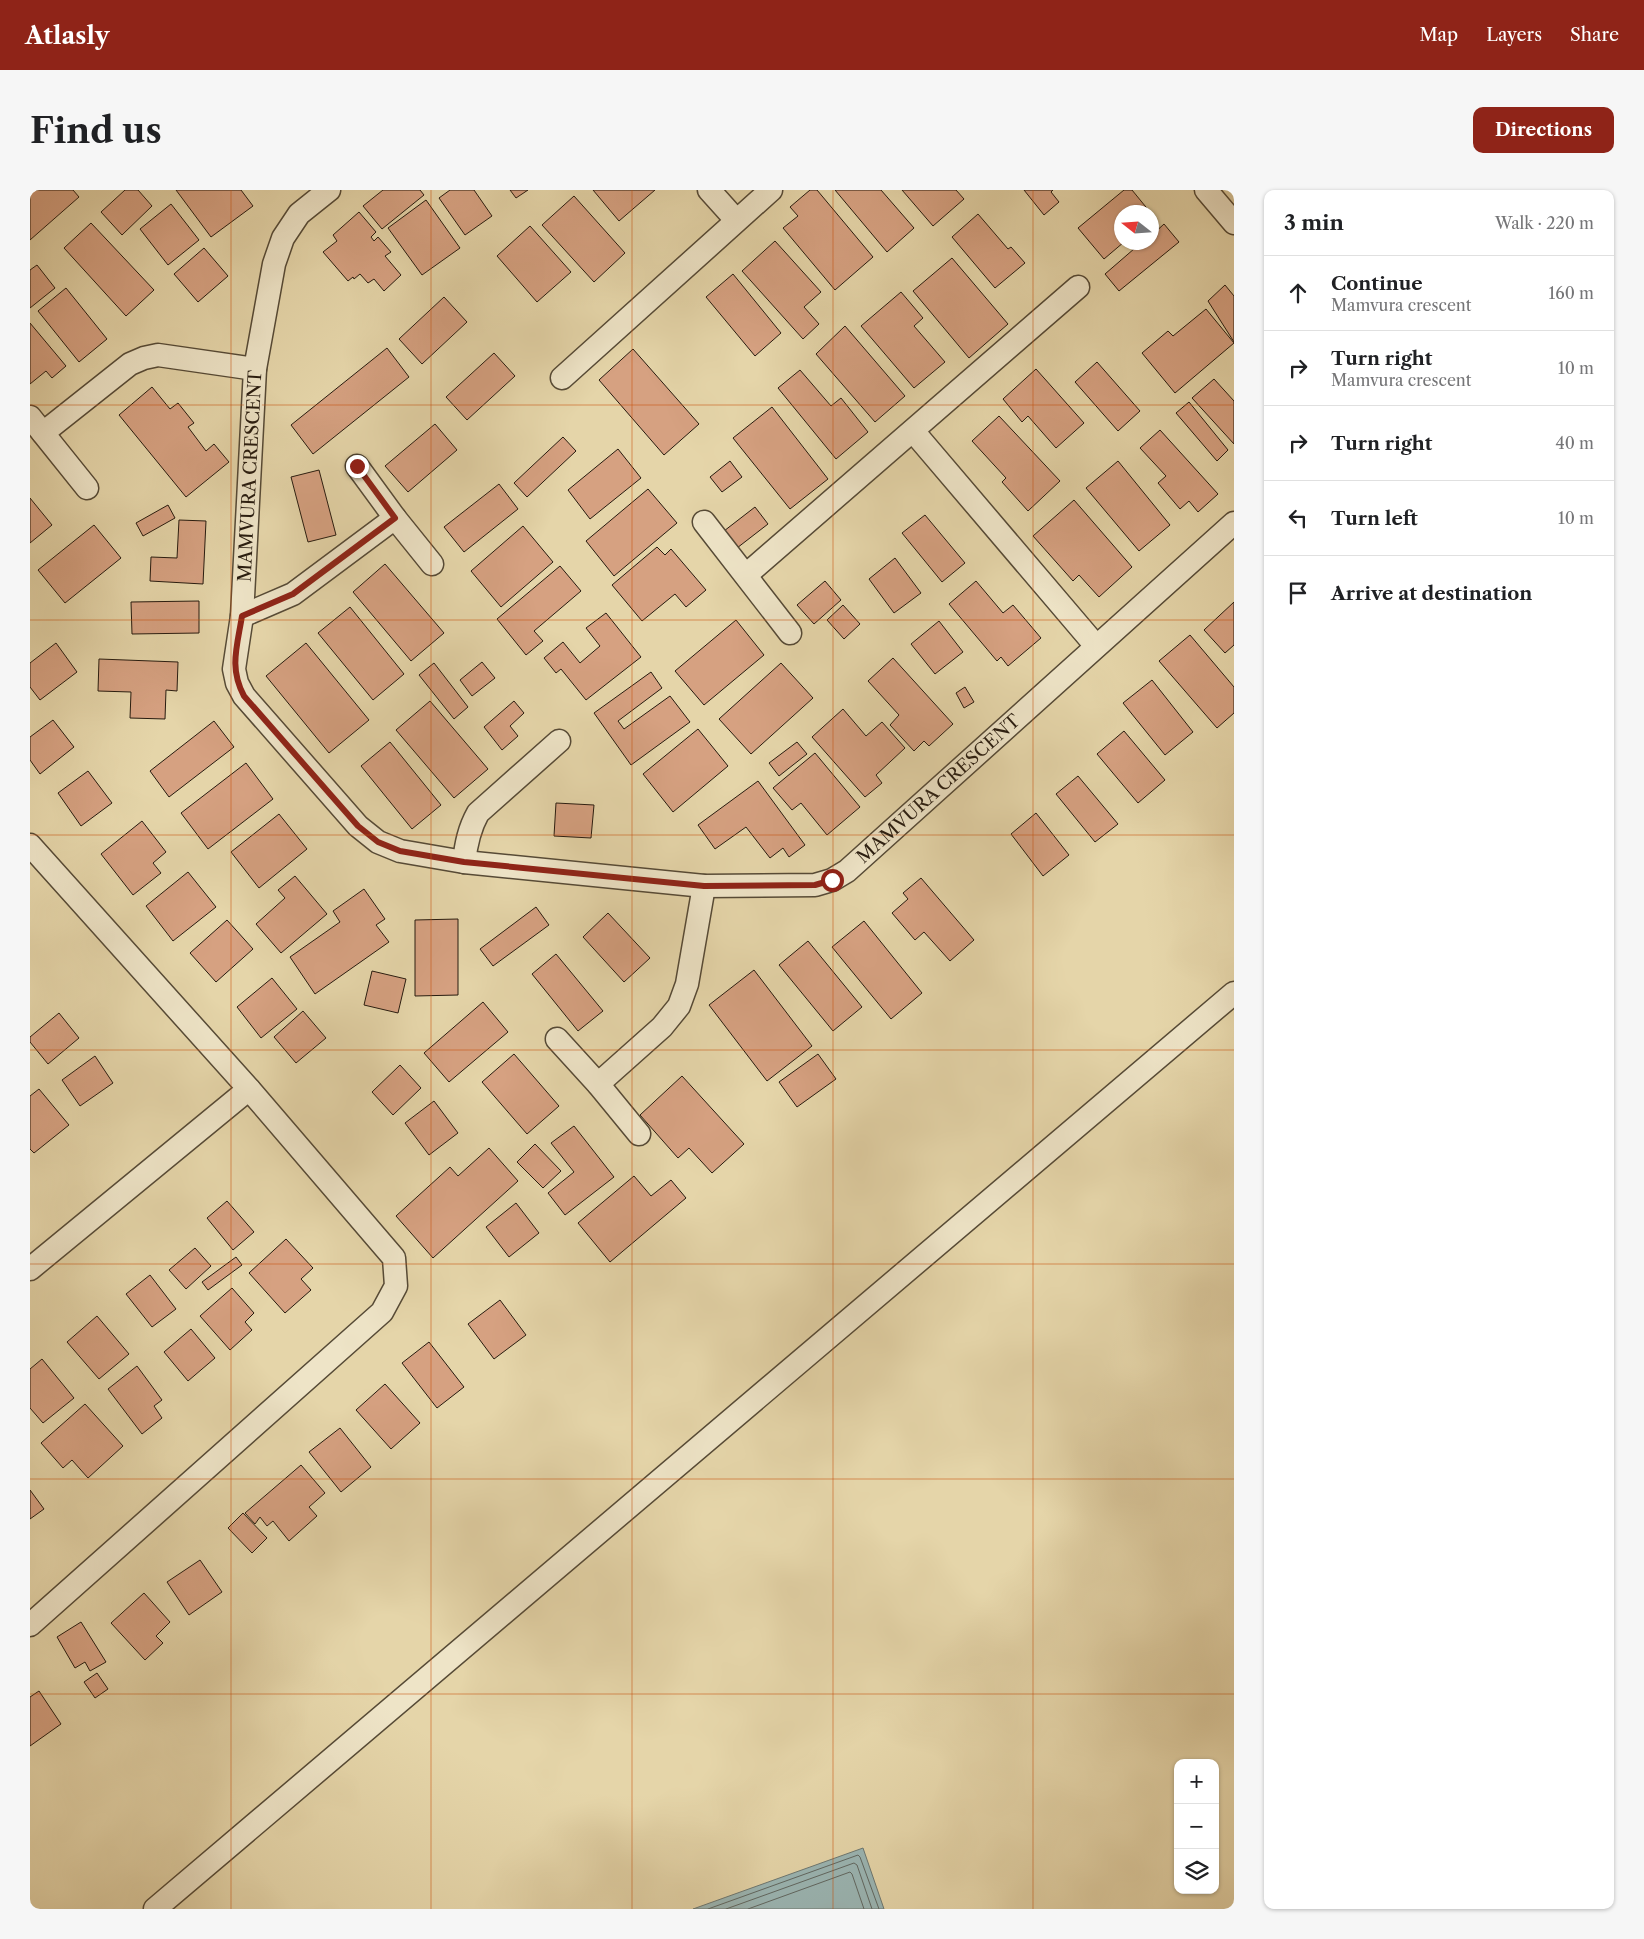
<!DOCTYPE html>
<html lang="en">
<head>
<meta charset="utf-8">
<style>
  :root { --surface:#fff; --page:#f6f6f6; --text:#202124; --muted:#757577; --line:#e0e0e0; --accent:#8f2418 }
  body { margin:0; font-family:"Libre Caslon Text",serif; background:var(--page); color:var(--text) }
  .controls { position:absolute; right:15px; bottom:15px; display:grid; overflow:hidden; border-radius:10px; box-shadow:0 1px 4px #0004 }
  .controls button { width:45px; height:45px; display:grid; place-items:center; padding:0; border:0; border-bottom:1px solid var(--line); background:var(--surface); color:var(--text); font:25px sans-serif }
  .compass { position:absolute; left:1084px; top:15px; width:45px; height:45px; border-radius:50%; background:var(--surface); box-shadow:0 1px 4px #0004; rotate:287deg }
  .stop { position:absolute; width:15px; height:15px; margin:-11px; border:4px solid #8f2418; border-radius:50%; background:#fff }
  .stop.end { background:#8f2418; border-color:#fff; box-shadow:0 1px 5px #0008 }
  .list { margin:0; padding:0; list-style:none }
  h2 { display:flex; justify-content:space-between; align-items:center; height:65px; margin:0; padding:0 20px; font-size:21px }
  h2 small { font-size:16px; font-weight:400; color:var(--muted) }
  .list li { display:grid; grid-template-columns:32px 1fr auto; gap:15px; align-items:center; box-sizing:border-box; height:75px; padding:0 20px; border-top:1px solid var(--line) }
  .list b { display:block; font-size:19px; white-space:nowrap }
  .list p { margin:0; font-size:16px; white-space:nowrap; color:var(--muted) }
  .list em { font-size:16px; font-style:normal; color:var(--muted) }
  .icon { flex:none; width:28px; height:28px; fill:none; stroke:currentColor; stroke-width:2; stroke-linecap:round; stroke-linejoin:round }
  .map { position:relative; flex:none; width:1204px; height:1719px; overflow:hidden; border-radius:10px }
  header { display:flex; align-items:center; gap:30px; box-sizing:border-box; height:70px; padding:0 25px; background:var(--accent); color:#fff }
  header strong { font-size:24px }
  nav { display:flex; gap:28px; margin-inline-start:auto; font-size:18px }
  .intro { display:flex; align-items:center; justify-content:space-between; box-sizing:border-box; height:120px; padding:0 30px }
  h1 { margin:0; font-size:35px }
  .button { padding:12px 22px; border-radius:10px; background:var(--accent); color:#fff; font-size:18px; font-weight:700 }
  main { display:flex; gap:30px; padding:0 30px }
  aside { flex:1; background:var(--surface); border-radius:10px; box-shadow:0 1px 4px #0004 }
  .map>svg:first-child { display:block }
  .water { fill:#9bb6b4; stroke:#6d7872 }
  .lines { fill:none; stroke-linecap:round; stroke-linejoin:round }
  .shore { stroke:#616862; stroke-width:1 }
  .building { fill:#d6a181; stroke:#271b0f }
  .minor-casing { stroke:#564a36; stroke-width:25 }
  .minor { stroke:#eee4c7; stroke-width:22 }
  .route { stroke:#8f2418; stroke-width:6 }
  .grid { fill:none; stroke:#cb500c; stroke-width:1; stroke-opacity:0.55 }
  .labels { text-anchor:middle; stroke-width:4; stroke-linejoin:round; paint-order:stroke }
  .street-label { font-size:18px; fill:#271b0f; stroke:#eee4c7 }
</style>
</head>
<body>
<header>
<strong>Atlasly</strong>
<nav><a>Map</a><a>Layers</a><a>Share</a></nav>
</header>
<div class="intro"><h1>Find us</h1><a class="button">Directions</a></div>
<main>
<div class="map">
<svg width="1204" height="1719" viewBox="0 0 1204 1719">
  <rect width="100%" height="100%" fill="#e5d5a9"/>
  <filter id="stains"><feTurbulence type="fractalNoise" baseFrequency=".004" numOctaves="4"/><feColorMatrix values="0 0 0 0 .2 0 0 0 0 .09 0 0 0 0 .02 0 0 0 .5 -.17"/></filter>
  <radialGradient id="worn" r=".72"><stop offset=".6" stop-color="#630" stop-opacity="0"/><stop offset="1" stop-color="#630" stop-opacity=".3"/></radialGradient>
  <path class="water" d="M 833,1658 L 854,1719 L 663,1719 Z"/>
  <g class="lines">
    <g class="shore">
      <path d="M 678,1719 L 828,1665 L 830,1667 L 849,1719"/>
      <path d="M 696,1719 L 824,1673 L 827,1675 L 842,1719"/>
      <path d="M 718,1719 L 820,1682 L 822,1684 L 834,1719"/>
    </g>
  </g>
  <g class="building">
    <path d="M 0,0 L 43,0 L 49,7 L 0,50 Z"/>
    <path d="M 95,0 L 108,0 L 122,16 L 92,45 L 71,22 Z"/>
    <path d="M 146,0 L 211,0 L 223,16 L 181,47 Z"/>
    <path d="M 353,0 L 390,0 L 394,5 L 352,39 L 333,16 Z"/>
    <path d="M 420,0 L 444,0 L 462,26 L 435,45 L 409,8 Z"/>
    <path d="M 480,0 L 498,0 L 486,8 Z"/>
    <path d="M 563,0 L 625,0 L 589,31 Z"/>
    <path d="M 780,0 L 787,0 L 843,67 L 805,100 L 753,38 L 768,26 L 760,17 Z"/>
    <path d="M 805,0 L 851,0 L 884,38 L 857,62 Z"/>
    <path d="M 872,0 L 926,0 L 934,9 L 903,36 Z"/>
    <path d="M 994,0 L 1023,0 L 1021,2 L 1029,12 L 1014,25 Z"/>
    <path d="M 1094,0 L 1102,0 L 1120,22 L 1092,22 L 1092,52 L 1094,52 L 1074,69 L 1048,38 Z"/>
    <path d="M 544,6 L 595,63 L 564,92 L 512,35 Z"/>
    <path d="M 396,10 L 430,58 L 392,85 L 358,38 Z"/>
    <path d="M 141,14 L 169,50 L 138,75 L 110,39 Z"/>
    <path d="M 329,22 L 346,42 L 341,47 L 344,51 L 348,47 L 361,62 L 355,66 L 371,85 L 354,101 L 344,89 L 338,93 L 330,84 L 324,89 L 323,87 L 318,91 L 293,62 L 307,51 L 303,45 Z"/>
    <path d="M 948,24 L 978,59 L 981,57 L 995,73 L 965,98 L 922,47 Z"/>
    <path d="M 61,33 L 124,100 L 96,126 L 34,58 Z"/>
    <path d="M 1134,34 L 1149,52 L 1089,101 L 1075,84 L 1112,52 L 1122,52 L 1122,45 Z"/>
    <path d="M 500,36 L 541,82 L 507,112 L 467,66 Z"/>
    <path d="M 745,51 L 791,102 L 774,117 L 789,134 L 773,149 L 712,81 Z"/>
    <path d="M 174,58 L 198,86 L 168,112 L 144,84 Z"/>
    <path d="M 922,68 L 978,134 L 939,168 L 883,101 Z"/>
    <path d="M 7,75 L 25,98 L 0,118 L 0,80 Z"/>
    <path d="M 703,84 L 751,143 L 725,166 L 676,107 Z"/>
    <path d="M 1195,95 L 1204,106 L 1204,152 L 1178,111 Z"/>
    <path d="M 36,98 L 77,149 L 49,172 L 8,121 Z"/>
    <path d="M 871,102 L 893,128 L 884,136 L 915,172 L 884,198 L 831,136 Z"/>
    <path d="M 414,107 L 437,132 L 392,174 L 369,149 Z"/>
    <path d="M 1176,119 L 1204,153 L 1145,203 L 1112,163 L 1138,141 L 1143,146 Z"/>
    <path d="M 0,133 L 36,176 L 22,188 L 16,181 L 0,194 Z"/>
    <path d="M 815,136 L 875,206 L 845,232 L 786,164 Z"/>
    <path d="M 357,158 L 379,187 L 283,264 L 261,235 Z"/>
    <path d="M 603,159 L 669,234 L 634,265 L 569,190 Z"/>
    <path d="M 464,163 L 485,186 L 437,230 L 416,207 Z"/>
    <path d="M 1067,172 L 1110,221 L 1088,241 L 1045,192 Z"/>
    <path d="M 1006,179 L 1054,233 L 1026,258 L 998,226 L 992,232 L 973,209 Z"/>
    <path d="M 770,180 L 801,216 L 811,208 L 838,242 L 806,269 L 748,198 Z"/>
    <path d="M 1184,189 L 1204,211 L 1204,254 L 1162,208 Z"/>
    <path d="M 122,197 L 140,219 L 148,213 L 164,233 L 158,237 L 176,261 L 184,254 L 199,272 L 156,307 L 89,225 Z"/>
    <path d="M 1159,212 L 1198,260 L 1187,271 L 1146,223 Z"/>
    <path d="M 742,217 L 798,289 L 760,319 L 703,248 Z"/>
    <path d="M 969,226 L 1030,291 L 998,321 L 972,292 L 976,288 L 942,251 Z"/>
    <path d="M 405,234 L 427,260 L 378,302 L 355,276 Z"/>
    <path d="M 1130,240 L 1188,304 L 1168,322 L 1159,311 L 1150,319 L 1128,293 L 1136,286 L 1110,258 Z"/>
    <path d="M 533,247 L 546,261 L 497,307 L 484,293 Z"/>
    <path d="M 588,259 L 611,288 L 560,329 L 538,300 Z"/>
    <path d="M 700,271 L 712,287 L 692,302 L 680,287 Z"/>
    <path d="M 1088,271 L 1140,335 L 1109,361 L 1056,298 Z"/>
    <path d="M 289,280 L 306,345 L 278,352 L 261,287 Z"/>
    <path d="M 469,294 L 488,319 L 434,362 L 414,337 Z"/>
    <path d="M 618,299 L 647,333 L 584,386 L 556,351 Z"/>
    <path d="M 0,308 L 22,335 L 0,353 Z"/>
    <path d="M 1044,310 L 1102,377 L 1069,407 L 1049,385 L 1043,391 L 1003,346 Z"/>
    <path d="M 138,315 L 145,328 L 113,346 L 106,333 Z"/>
    <path d="M 725,317 L 738,334 L 707,358 L 694,341 Z"/>
    <path d="M 895,325 L 935,373 L 912,392 L 872,343 Z"/>
    <path d="M 149,330 L 176,331 L 173,394 L 120,391 L 121,367 L 147,368 Z"/>
    <path d="M 64,335 L 91,368 L 35,413 L 8,380 Z"/>
    <path d="M 493,336 L 523,372 L 471,417 L 441,381 Z"/>
    <path d="M 627,357 L 635,365 L 641,359 L 676,400 L 656,417 L 645,404 L 612,431 L 582,395 Z"/>
    <path d="M 865,368 L 891,403 L 864,423 L 839,389 Z"/>
    <path d="M 355,374 L 414,443 L 381,471 L 323,402 Z"/>
    <path d="M 530,376 L 551,401 L 504,441 L 513,451 L 496,465 L 467,429 Z"/>
    <path d="M 795,391 L 811,410 L 784,434 L 767,415 Z"/>
    <path d="M 946,391 L 973,423 L 983,415 L 1011,448 L 978,476 L 971,467 L 967,471 L 919,414 Z"/>
    <path d="M 169,411 L 169,443 L 102,444 L 101,412 Z"/>
    <path d="M 1204,412 L 1204,455 L 1195,463 L 1174,440 Z"/>
    <path d="M 813,415 L 830,434 L 814,449 L 797,430 Z"/>
    <path d="M 320,417 L 374,484 L 343,510 L 288,443 Z"/>
    <path d="M 576,423 L 611,467 L 556,510 L 531,479 L 526,483 L 514,468 L 533,452 L 550,473 L 570,456 L 556,438 Z"/>
    <path d="M 706,430 L 734,465 L 674,515 L 645,481 Z"/>
    <path d="M 909,431 L 933,462 L 905,484 L 881,454 Z"/>
    <path d="M 1160,445 L 1204,497 L 1204,523 L 1187,538 L 1129,471 Z"/>
    <path d="M 26,453 L 47,482 L 10,510 L 0,497 L 0,473 Z"/>
    <path d="M 276,453 L 339,530 L 299,563 L 236,486 Z"/>
    <path d="M 863,468 L 923,534 L 899,556 L 894,551 L 884,561 L 860,535 L 869,525 L 838,491 Z"/>
    <path d="M 69,469 L 148,472 L 147,501 L 136,500 L 135,529 L 100,528 L 101,502 L 68,501 Z"/>
    <path d="M 452,472 L 465,488 L 442,506 L 430,490 Z"/>
    <path d="M 404,473 L 438,517 L 424,529 L 389,485 Z"/>
    <path d="M 751,473 L 783,508 L 721,564 L 689,529 Z"/>
    <path d="M 621,482 L 632,498 L 588,531 L 594,539 L 640,506 L 660,532 L 601,575 L 564,523 Z"/>
    <path d="M 1122,490 L 1163,542 L 1135,565 L 1093,513 Z"/>
    <path d="M 935,497 L 944,512 L 934,518 L 926,503 Z"/>
    <path d="M 400,511 L 458,579 L 424,608 L 366,540 Z"/>
    <path d="M 484,511 L 494,523 L 480,536 L 488,546 L 472,560 L 454,537 Z"/>
    <path d="M 813,519 L 836,546 L 852,532 L 875,558 L 846,585 L 852,593 L 835,607 L 782,547 Z"/>
    <path d="M 23,530 L 44,557 L 10,584 L 0,570 L 0,547 Z"/>
    <path d="M 184,531 L 204,557 L 139,607 L 120,581 Z"/>
    <path d="M 668,539 L 698,576 L 643,622 L 613,584 Z"/>
    <path d="M 1094,541 L 1135,590 L 1108,613 L 1067,564 Z"/>
    <path d="M 360,552 L 411,615 L 382,639 L 331,576 Z"/>
    <path d="M 767,552 L 777,564 L 749,586 L 739,573 Z"/>
    <path d="M 785,563 L 830,617 L 797,645 L 771,613 L 762,620 L 743,598 Z"/>
    <path d="M 216,573 L 243,609 L 178,659 L 151,623 Z"/>
    <path d="M 58,581 L 82,613 L 51,636 L 28,603 Z"/>
    <path d="M 1048,586 L 1088,634 L 1065,652 L 1026,604 Z"/>
    <path d="M 728,591 L 775,655 L 759,667 L 753,658 L 740,668 L 716,637 L 685,659 L 668,635 Z"/>
    <path d="M 526,613 L 564,615 L 561,648 L 524,646 Z"/>
    <path d="M 1006,623 L 1039,665 L 1013,686 L 981,644 Z"/>
    <path d="M 249,624 L 277,659 L 229,698 L 201,662 Z"/>
    <path d="M 112,631 L 136,662 L 123,673 L 131,683 L 103,705 L 71,664 Z"/>
    <path d="M 158,682 L 186,717 L 143,751 L 116,716 Z"/>
    <path d="M 265,686 L 297,724 L 251,763 L 226,734 L 255,708 L 248,700 Z"/>
    <path d="M 891,688 L 944,750 L 920,771 L 894,742 L 885,750 L 862,723 L 878,709 L 873,703 Z"/>
    <path d="M 334,699 L 355,729 L 346,735 L 359,752 L 285,804 L 260,767 L 310,732 L 303,721 Z"/>
    <path d="M 506,717 L 519,735 L 463,776 L 450,759 Z"/>
    <path d="M 578,723 L 620,768 L 594,792 L 553,747 Z"/>
    <path d="M 428,729 L 428,805 L 385,806 L 385,730 Z"/>
    <path d="M 197,730 L 223,759 L 186,792 L 160,763 Z"/>
    <path d="M 834,731 L 892,803 L 861,829 L 802,757 Z"/>
    <path d="M 778,751 L 832,817 L 803,841 L 749,775 Z"/>
    <path d="M 526,764 L 573,821 L 548,841 L 502,784 Z"/>
    <path d="M 724,780 L 782,856 L 737,891 L 679,815 Z"/>
    <path d="M 342,781 L 376,789 L 368,823 L 334,815 Z"/>
    <path d="M 242,788 L 267,819 L 231,848 L 207,817 Z"/>
    <path d="M 453,812 L 478,842 L 419,892 L 394,863 Z"/>
    <path d="M 273,821 L 296,848 L 266,873 L 244,847 Z"/>
    <path d="M 29,823 L 49,848 L 18,874 L 0,852 L 0,847 Z"/>
    <path d="M 484,864 L 529,916 L 497,944 L 452,892 Z"/>
    <path d="M 788,864 L 806,889 L 767,917 L 749,892 Z"/>
    <path d="M 65,866 L 83,893 L 50,916 L 32,890 Z"/>
    <path d="M 370,875 L 391,898 L 363,925 L 342,902 Z"/>
    <path d="M 652,886 L 714,954 L 682,983 L 659,958 L 648,968 L 610,925 Z"/>
    <path d="M 9,899 L 39,935 L 4,963 L 0,959 L 0,906 Z"/>
    <path d="M 404,911 L 428,943 L 399,965 L 375,933 Z"/>
    <path d="M 544,936 L 584,987 L 535,1025 L 518,1003 L 544,982 L 521,953 Z"/>
    <path d="M 505,954 L 531,981 L 513,998 L 487,972 Z"/>
    <path d="M 459,958 L 488,991 L 403,1068 L 366,1026 L 420,977 L 428,986 Z"/>
    <path d="M 604,986 L 621,1006 L 641,990 L 656,1008 L 580,1072 L 548,1033 Z"/>
    <path d="M 197,1011 L 224,1042 L 203,1060 L 177,1028 Z"/>
    <path d="M 486,1013 L 509,1043 L 479,1067 L 456,1037 Z"/>
    <path d="M 256,1049 L 283,1078 L 271,1089 L 281,1100 L 255,1123 L 219,1083 Z"/>
    <path d="M 165,1058 L 181,1076 L 156,1099 L 139,1080 Z"/>
    <path d="M 206,1067 L 212,1075 L 178,1100 L 172,1092 Z"/>
    <path d="M 120,1085 L 146,1119 L 122,1137 L 96,1104 Z"/>
    <path d="M 202,1098 L 224,1123 L 215,1132 L 222,1140 L 200,1160 L 170,1126 Z"/>
    <path d="M 470,1110 L 496,1145 L 464,1169 L 438,1134 Z"/>
    <path d="M 67,1126 L 99,1164 L 69,1189 L 37,1152 Z"/>
    <path d="M 161,1139 L 185,1168 L 158,1191 L 134,1162 Z"/>
    <path d="M 399,1152 L 434,1197 L 407,1218 L 372,1173 Z"/>
    <path d="M 12,1169 L 44,1208 L 13,1233 L 0,1218 L 0,1179 Z"/>
    <path d="M 107,1176 L 132,1210 L 124,1216 L 132,1228 L 112,1244 L 78,1199 Z"/>
    <path d="M 355,1194 L 390,1233 L 361,1259 L 326,1220 Z"/>
    <path d="M 55,1214 L 93,1256 L 58,1288 L 42,1270 L 33,1278 L 11,1253 Z"/>
    <path d="M 310,1238 L 341,1277 L 311,1302 L 279,1262 Z"/>
    <path d="M 271,1275 L 295,1303 L 279,1317 L 287,1326 L 259,1351 L 243,1331 L 237,1336 L 230,1327 L 225,1334 L 215,1323 Z"/>
    <path d="M 0,1300 L 14,1319 L 0,1329 Z"/>
    <path d="M 213,1323 L 237,1348 L 222,1363 L 198,1338 Z"/>
    <path d="M 170,1370 L 192,1402 L 159,1425 L 137,1392 Z"/>
    <path d="M 114,1403 L 140,1432 L 126,1446 L 133,1453 L 115,1470 L 81,1433 Z"/>
    <path d="M 51,1432 L 76,1472 L 60,1481 L 55,1472 L 45,1478 L 27,1447 Z"/>
    <path d="M 67,1483 L 78,1499 L 65,1508 L 54,1492 Z"/>
    <path d="M 9,1501 L 31,1534 L 0,1556 L 0,1507 Z"/>
  </g>
  <g class="lines">
    <defs>
      <g id="minor">
        <path id="s1" d="M 299,0 L 269,24 L 253,48 L 244,74 L 225,179 L 212,426 L 204,479 L 207,493 L 214,506 L 328,636 L 348,652 L 370,661 L 434,672 L 674,696 L 785,695 L 802,690 L 817,681 L 1204,333"/>
        <path d="M 679,0 L 706,30"/>
        <path d="M 1176,0 L 1204,33"/>
        <path d="M 532,188 L 741,0"/>
        <path d="M 0,227 L 57,298"/>
        <path d="M 883,241 L 1066,456"/>
        <path d="M 13,243 L 100,174 L 114,168 L 128,165 L 225,179"/>
        <path d="M 327,276 L 365,328 L 402,374"/>
        <path d="M 674,332 L 760,443"/>
        <path d="M 716,385 L 1048,97"/>
        <path d="M 212,426 L 263,404 L 365,328"/>
        <path d="M 0,655 L 219,899 L 364,1068 L 366,1096 L 352,1122 L 0,1435"/>
        <path d="M 434,672 C 436,654 439,639 448,623 L 529,551"/>
        <path d="M 527,849 L 568,894 L 609,944"/>
        <path d="M 568,894 L 632,837 L 649,816 L 657,794 L 674,696"/>
        <path d="M 0,1079 L 219,899"/>
        <path d="M 125,1719 L 1204,803"/>
      </g>
    </defs>
    <use href="#minor" class="minor-casing"/>
    <use href="#minor" class="minor"/>
  </g>
  <g class="lines">
    <path class="route" d="M 327,276 L 365,328 L 263,404 L 212,426 C 207,457 199,478 214,506 L 328,636 L 348,652 L 370,661 L 434,672 L 674,696 L 785,695 L 802,690"/>
  </g>
  <path class="grid" d="M 201,0 L 201,1719M 401,0 L 401,1719M 602,0 L 602,1719M 803,0 L 803,1719M 1003,0 L 1003,1719M 0,215 L 1204,215M 0,430 L 1204,430M 0,645 L 1204,645M 0,860 L 1204,860M 0,1074 L 1204,1074M 0,1289 L 1204,1289M 0,1504 L 1204,1504"/>
  <g class="labels">
    <g class="street-label">
      <text transform="translate(220 286) rotate(-87)" y="6">MAMVURA CRESCENT</text>
      <text dy="6" stroke="none"><textPath href="#s1" startOffset="1329">MAMVURA CRESCENT</textPath></text>
    </g>
  </g>
  <rect width="100%" height="100%" filter="url(#stains)"/>
  <rect width="100%" height="100%" fill="url(#worn)"/>
</svg>
<div class="controls">
<button>+</button>
<button>−</button>
<button><svg class="icon" aria-label="layers" viewBox="0 0 24 24"><path d="M12 4l9 5-9 5-9-5zM3 14l9 5 9-5"/></svg></button>
</div>
<svg class="compass" viewBox="-18 -18 36 36"><path d="M0-13l5 13h-10z" fill="#e53935"/><path d="M0 13l5-13h-10z" fill="#757577"/></svg>
<div class="stop" style="left:802px;top:690px"></div>
<div class="stop end" style="left:327px;top:276px"></div>
</div>
<aside>
<h2>3 min<small>Walk · 220 m</small></h2>
<ul class="list">
<li><svg class="icon" aria-label="ahead" viewBox="0 0 24 24"><path d="M12 20V5M6 11l6-6 6 6"/></svg><div><b>Continue</b><p>Mamvura crescent</p></div><em>160 m</em></li>
<li><svg class="icon" aria-label="right" viewBox="0 0 24 24"><path d="M7 20v-9h11M14 6l5 5-5 5"/></svg><div><b>Turn right</b><p>Mamvura crescent</p></div><em>10 m</em></li>
<li><svg class="icon" aria-label="right" viewBox="0 0 24 24"><path d="M7 20v-9h11M14 6l5 5-5 5"/></svg><div><b>Turn right</b></div><em>40 m</em></li>
<li><svg class="icon" aria-label="left" viewBox="0 0 24 24"><path d="M17 20v-9H6M10 6l-5 5 5 5"/></svg><div><b>Turn left</b></div><em>10 m</em></li>
<li><svg class="icon" aria-label="arrive" viewBox="0 0 24 24"><path d="M6 21V4h12l-3 4 3 4H6"/></svg><div><b>Arrive at destination</b></div></li>
</ul>
</aside>
</main>
</body>
</html>
